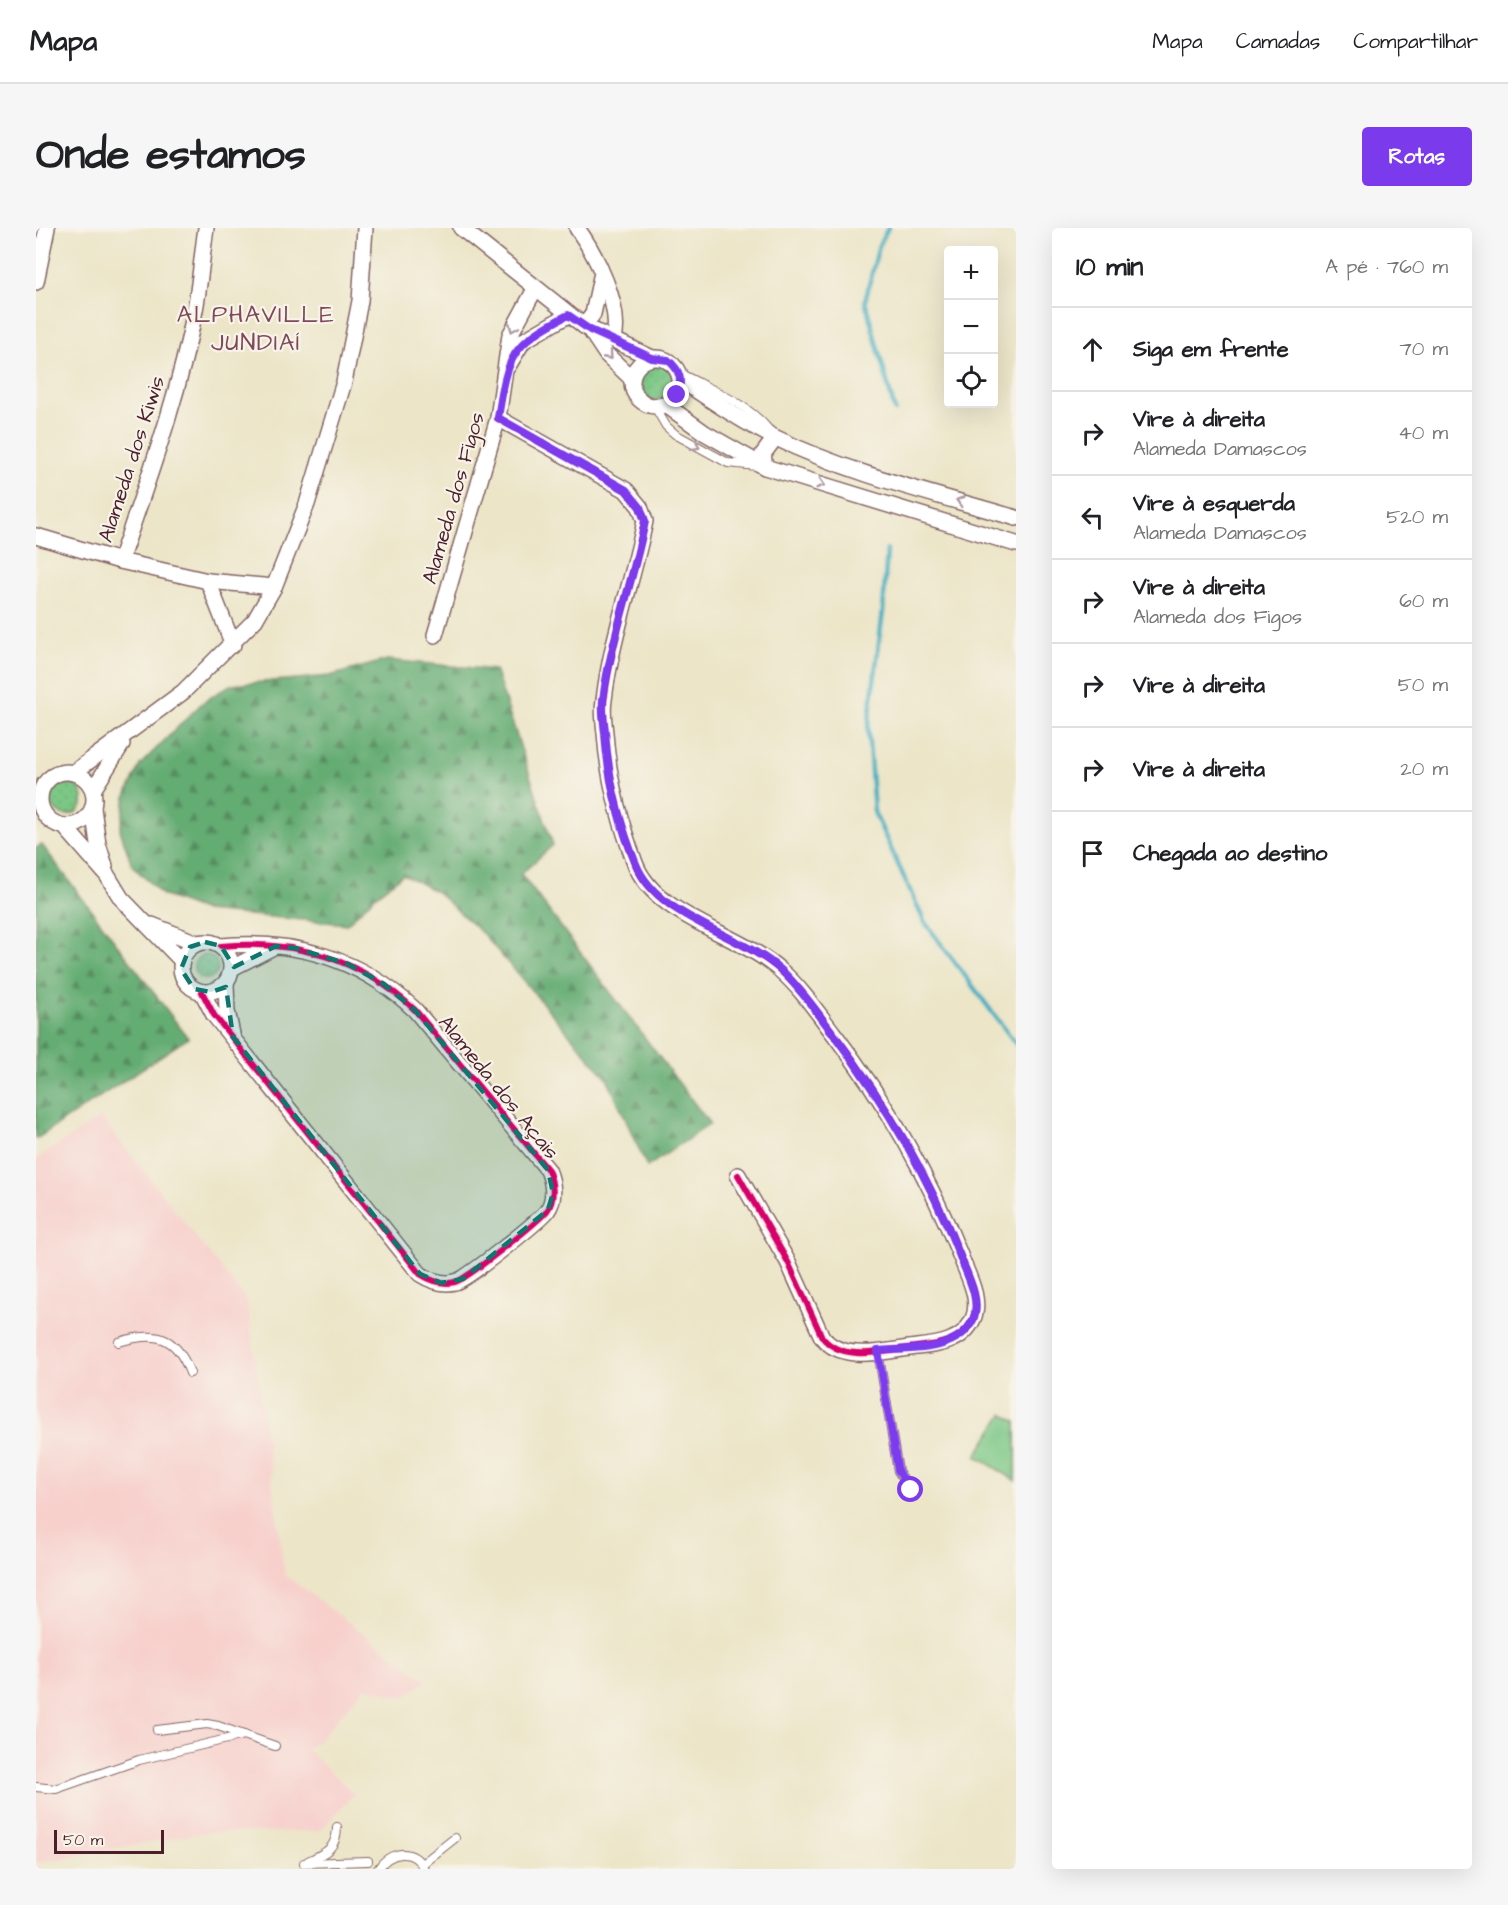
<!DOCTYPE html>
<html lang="pt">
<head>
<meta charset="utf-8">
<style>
  :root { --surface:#fff; --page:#f6f6f6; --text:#202124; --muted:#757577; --line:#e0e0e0; --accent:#7c3aed }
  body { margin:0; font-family:"Architects Daughter",sans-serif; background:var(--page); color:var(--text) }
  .controls { position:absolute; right:18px; top:18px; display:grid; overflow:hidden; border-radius:6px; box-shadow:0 6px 24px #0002 }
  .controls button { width:54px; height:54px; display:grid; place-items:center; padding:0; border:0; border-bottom:2px solid var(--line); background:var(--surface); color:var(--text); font:30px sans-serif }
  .scale { position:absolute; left:18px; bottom:15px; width:110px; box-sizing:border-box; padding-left:6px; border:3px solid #4a1f2b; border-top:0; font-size:16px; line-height:21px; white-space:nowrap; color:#4a1f2b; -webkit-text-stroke:4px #f7f3e8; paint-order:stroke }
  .stop { position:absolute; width:18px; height:18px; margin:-14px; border:4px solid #7c3aed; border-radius:50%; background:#fff }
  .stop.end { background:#7c3aed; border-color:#fff; box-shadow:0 2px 6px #0008 }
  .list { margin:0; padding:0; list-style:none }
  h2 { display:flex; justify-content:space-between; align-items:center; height:78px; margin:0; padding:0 24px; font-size:26px }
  h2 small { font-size:20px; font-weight:400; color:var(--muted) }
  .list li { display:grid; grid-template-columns:39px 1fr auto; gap:18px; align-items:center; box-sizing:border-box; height:84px; padding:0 24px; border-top:2px solid var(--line) }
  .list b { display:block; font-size:22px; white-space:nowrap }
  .list p { margin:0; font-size:20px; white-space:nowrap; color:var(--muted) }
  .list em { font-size:20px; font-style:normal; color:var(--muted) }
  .icon { flex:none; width:33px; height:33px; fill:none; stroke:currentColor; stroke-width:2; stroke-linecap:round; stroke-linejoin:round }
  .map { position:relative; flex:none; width:980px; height:1641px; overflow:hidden; border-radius:6px }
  header { display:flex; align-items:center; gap:36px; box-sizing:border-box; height:84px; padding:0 30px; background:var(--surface); border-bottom:2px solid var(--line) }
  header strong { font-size:28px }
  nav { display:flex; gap:33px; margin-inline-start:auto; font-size:21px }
  .intro { display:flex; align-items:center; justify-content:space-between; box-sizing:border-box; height:144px; padding:0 36px }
  h1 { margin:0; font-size:42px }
  .button { padding:15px 27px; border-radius:6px; background:var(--accent); color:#fff; font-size:21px; font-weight:700 }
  main { display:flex; gap:36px; padding:0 36px }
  aside { flex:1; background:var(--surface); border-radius:6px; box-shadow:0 6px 24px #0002 }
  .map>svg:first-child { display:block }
  .built { fill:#f7d0cc }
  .grass { fill:url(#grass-dots); stroke:#627358; stroke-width:1.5 }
  .forest { fill:url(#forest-firs); stroke:#57664e; stroke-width:1.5 }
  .pitch { fill:#7bc785; stroke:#627358; stroke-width:1.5 }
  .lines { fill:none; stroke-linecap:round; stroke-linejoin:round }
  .stream { stroke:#41adc0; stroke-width:4.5 }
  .lane-casing { stroke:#836462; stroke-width:10 }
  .street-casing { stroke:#836462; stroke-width:18 }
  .lane { stroke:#fff; stroke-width:8 }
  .street { stroke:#fff; stroke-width:15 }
  .cycleway-casing { stroke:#f7f3e8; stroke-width:10 }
  .cycleway { stroke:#d6006c; stroke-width:6 }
  .oneway { stroke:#ae9aa0 }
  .route { stroke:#7c3aed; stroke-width:8 }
  .marked { fill:#0f766e; fill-opacity:0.2; stroke:#0f766e; stroke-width:4.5; stroke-dasharray:12 8; stroke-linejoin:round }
  .labels { text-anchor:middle; stroke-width:4.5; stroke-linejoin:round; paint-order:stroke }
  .street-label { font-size:21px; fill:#4a1f2b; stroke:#f7f3e8 }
  .quarter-label { font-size:24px; letter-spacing:1.5px; fill:#80485b; stroke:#f7f3e8 }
</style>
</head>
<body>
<header>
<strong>Mapa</strong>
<nav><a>Mapa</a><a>Camadas</a><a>Compartilhar</a></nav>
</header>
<div class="intro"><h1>Onde estamos</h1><a class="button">Rotas</a></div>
<main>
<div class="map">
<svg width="980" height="1641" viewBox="0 0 980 1641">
  <defs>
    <pattern id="grass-dots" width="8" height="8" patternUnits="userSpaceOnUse" patternTransform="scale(1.5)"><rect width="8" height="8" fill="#7bc785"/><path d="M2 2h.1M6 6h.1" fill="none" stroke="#6caa73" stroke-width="1.8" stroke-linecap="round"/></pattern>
    <pattern id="forest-firs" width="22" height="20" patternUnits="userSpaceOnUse" patternTransform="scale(1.5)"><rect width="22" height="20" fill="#64ac72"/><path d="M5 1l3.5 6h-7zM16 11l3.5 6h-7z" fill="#548b5e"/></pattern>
  </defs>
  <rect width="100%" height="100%" fill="#f7f3e8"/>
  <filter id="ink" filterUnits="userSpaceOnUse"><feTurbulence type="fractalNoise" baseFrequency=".0167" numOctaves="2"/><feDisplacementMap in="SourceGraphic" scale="12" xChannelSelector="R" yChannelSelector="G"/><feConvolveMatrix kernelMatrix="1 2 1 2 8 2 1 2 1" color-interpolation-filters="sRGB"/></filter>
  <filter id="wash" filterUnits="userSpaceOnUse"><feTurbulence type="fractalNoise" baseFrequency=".008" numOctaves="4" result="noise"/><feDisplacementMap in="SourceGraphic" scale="24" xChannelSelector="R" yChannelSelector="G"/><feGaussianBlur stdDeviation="1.35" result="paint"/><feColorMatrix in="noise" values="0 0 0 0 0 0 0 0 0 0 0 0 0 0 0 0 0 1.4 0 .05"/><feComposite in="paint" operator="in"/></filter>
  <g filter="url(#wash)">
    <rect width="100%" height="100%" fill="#ece5c8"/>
    <path class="built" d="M 65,889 L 211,1073 L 249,1347 L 390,1452 L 369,1470 L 329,1459 L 286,1509 L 270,1521 L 318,1566 L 284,1603 L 165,1605 L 0,1635 L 0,931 Z"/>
    <g class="grass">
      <circle cx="620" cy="154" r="18"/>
      <circle cx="31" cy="571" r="16"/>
      <circle cx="170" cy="739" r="12"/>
    </g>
    <g class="forest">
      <path d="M 351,432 L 459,442 L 517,617 L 485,646 L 674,896 L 611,939 L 571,850 L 448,707 L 401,664 L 367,646 L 338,669 L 311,696 L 169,683 L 126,667 L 96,637 L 84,602 L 90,568 L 104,537 L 166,475 L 194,457 L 294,448 Z"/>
      <path d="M 6,617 L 152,810 L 0,911 L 0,620 Z"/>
    </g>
    <path class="pitch" d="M 967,1186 L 980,1194 L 980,1253 L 940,1228 Z"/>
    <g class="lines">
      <g class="stream">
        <path d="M 852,0 L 843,17 L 829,73 L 859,183"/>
        <path d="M 851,322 L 847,383 L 832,501 L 838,584 L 888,693 L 980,816"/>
      </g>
    </g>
  </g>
  <g filter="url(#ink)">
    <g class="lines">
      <defs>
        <g id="lane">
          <path d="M 643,145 C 673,161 710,174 733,202"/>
          <path d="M 619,179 L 630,198 L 639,206 L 692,235 L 721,238"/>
          <path d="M 83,1114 C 120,1103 140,1107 154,1145"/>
          <path d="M 842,1123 L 862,1243 L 875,1262"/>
          <path d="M 121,1502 L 171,1496 L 182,1498 L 239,1518"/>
          <path d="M 0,1559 L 20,1561 L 103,1532 L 208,1507"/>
          <path d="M 272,1633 C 290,1625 301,1620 301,1599"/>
          <path d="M 268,1635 L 332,1633"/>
          <path d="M 386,1636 L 419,1610"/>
          <path d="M 342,1641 C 354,1623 378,1619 388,1641"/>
        </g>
        <g id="street">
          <path d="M 425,0 L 548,98 L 616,130"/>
          <path d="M 541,0 C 560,27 586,78 578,111"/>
          <path d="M 0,54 L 11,0"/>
          <path d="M 548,98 L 557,86 L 565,49"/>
          <path d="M 554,102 L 570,126 L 596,151"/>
          <circle cx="620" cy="154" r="24"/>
          <path d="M 472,138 L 487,113 L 532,87"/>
          <path d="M 645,152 C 675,172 705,193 738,209 C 814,246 899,266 980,290"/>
          <path d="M 630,177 L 669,205 L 729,239 L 980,316"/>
          <path d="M 462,190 L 590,262 L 604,279 L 609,293 C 597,353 575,411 568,472 C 566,483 568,495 569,505 C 572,551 583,592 599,635 C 619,689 703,705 744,742 C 765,760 781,784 798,806 C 850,874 892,947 924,1027 C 931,1046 946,1071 937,1091 C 927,1114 902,1117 881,1119 C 851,1122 807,1136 786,1109 L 752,1034 L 702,947"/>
          <path d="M 729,239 L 727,226 L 739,210"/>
          <path d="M 0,308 L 84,333 L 172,353 L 238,359"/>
          <path d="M 84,333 C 112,251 143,168 159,82 C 164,55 166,27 170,0"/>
          <path d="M 172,353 L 197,417"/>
          <path d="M 399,407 L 462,190 L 474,107 L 499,61"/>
          <circle cx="31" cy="571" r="27"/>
          <path d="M 37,545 L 147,464 L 219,392 L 238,359 L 271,276 L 308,154 L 324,73 L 329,0"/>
          <path d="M 57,562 L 86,516"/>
          <path d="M 57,580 L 62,616 L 69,638"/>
          <path d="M 28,598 L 71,647 L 85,670 L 146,733"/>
          <path d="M 116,697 L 161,715"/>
          <circle cx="170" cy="739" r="25"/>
          <path d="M 196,740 L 237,719"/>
          <path d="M 190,756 L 191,783 L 196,806"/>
          <path d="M 166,764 L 178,787 L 384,1046 C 395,1053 406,1057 419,1054 C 430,1052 503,993 511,983 C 520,971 517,954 512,942 L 379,782 C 325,731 258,711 185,718"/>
        </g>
      </defs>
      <use href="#lane" class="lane-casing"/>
      <use href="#street" class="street-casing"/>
      <use href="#lane" class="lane"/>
      <use href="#street" class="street"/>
      <defs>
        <g id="cycleway">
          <path d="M 462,190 L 590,262 L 604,279 L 609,293 C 597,353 575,411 568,472 C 566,483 568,495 569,505 C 572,551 583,592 599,635 C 619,689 703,705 744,742 C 765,760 781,784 798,806 C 850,874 892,947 924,1027 C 931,1046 946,1071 937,1091 C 927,1114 902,1117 881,1119 C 851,1122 807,1136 786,1109 L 752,1034 L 702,947"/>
          <path d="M 166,764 L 178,787 L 384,1046 C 395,1053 406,1057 419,1054 C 430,1052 503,993 511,983 C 520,971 517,954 512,942 L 379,782 C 325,731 258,711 185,718"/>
        </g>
      </defs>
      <use href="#cycleway" class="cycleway-casing"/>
      <use href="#cycleway" class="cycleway"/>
    </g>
    <defs><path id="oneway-chevron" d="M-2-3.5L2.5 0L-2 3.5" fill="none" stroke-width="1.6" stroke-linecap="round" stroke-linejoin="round" transform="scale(1.5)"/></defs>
    <g class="oneway">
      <use href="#oneway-chevron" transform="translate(477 100) rotate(113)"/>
      <use href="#oneway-chevron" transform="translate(573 128) rotate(48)"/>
      <use href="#oneway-chevron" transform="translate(660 218) rotate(29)"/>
      <use href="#oneway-chevron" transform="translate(785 256) rotate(17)"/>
      <use href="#oneway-chevron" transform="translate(924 273) rotate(-163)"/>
    </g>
  </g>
  <g class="lines" filter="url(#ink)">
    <path class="route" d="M 641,167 C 647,152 644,142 632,132 L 616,130 L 554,102 L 532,87 C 474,117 472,127 462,190 L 590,262 L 604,279 L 609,293 C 597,354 575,411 567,472 C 566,483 568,494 569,504 C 572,550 582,593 600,636 C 622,691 705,705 746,743 C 765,761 780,783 796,804 C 848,873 892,946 923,1026 C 930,1045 946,1072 937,1092 C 921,1125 872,1120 842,1123 L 862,1243 L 875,1262"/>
  </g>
  <path class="marked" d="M 169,714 L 185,718 L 198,739 L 240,718 L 259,720 L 312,736 L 348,756 L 379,782 L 512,942 L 517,965 L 512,982 L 427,1051 L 405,1055 L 384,1046 L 197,809 L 190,759 L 175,764 L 158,761 L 145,741 L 154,719 Z"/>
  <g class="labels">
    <g class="street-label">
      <text transform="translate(95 231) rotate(-72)" y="7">Alameda dos Kiwis</text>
      <text transform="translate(417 270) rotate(-74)" y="7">Alameda dos Figos</text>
      <text transform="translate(463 859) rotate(51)" y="7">Alameda dos Açais</text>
    </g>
    <g class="quarter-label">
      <text x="220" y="94">ALPHAVILLE<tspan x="220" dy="28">JUNDIAÍ</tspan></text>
    </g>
  </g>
</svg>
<div class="controls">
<button>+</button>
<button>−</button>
<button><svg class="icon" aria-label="locate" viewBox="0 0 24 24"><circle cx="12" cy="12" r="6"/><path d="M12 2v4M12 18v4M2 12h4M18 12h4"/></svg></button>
</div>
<div class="scale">50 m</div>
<div class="stop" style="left:875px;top:1262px"></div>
<div class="stop end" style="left:641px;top:167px"></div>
</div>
<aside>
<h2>10 min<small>A pé · 760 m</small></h2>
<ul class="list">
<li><svg class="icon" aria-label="ahead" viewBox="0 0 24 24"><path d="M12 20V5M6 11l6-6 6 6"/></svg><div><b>Siga em frente</b></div><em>70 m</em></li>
<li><svg class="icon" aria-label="right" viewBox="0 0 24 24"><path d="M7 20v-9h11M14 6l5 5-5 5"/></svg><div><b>Vire à direita</b><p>Alameda Damascos</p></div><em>40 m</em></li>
<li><svg class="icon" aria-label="left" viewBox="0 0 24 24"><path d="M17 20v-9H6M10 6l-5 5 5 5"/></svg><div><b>Vire à esquerda</b><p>Alameda Damascos</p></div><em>520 m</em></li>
<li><svg class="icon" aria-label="right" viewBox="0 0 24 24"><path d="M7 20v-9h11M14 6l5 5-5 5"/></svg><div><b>Vire à direita</b><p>Alameda dos Figos</p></div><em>60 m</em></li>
<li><svg class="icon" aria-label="right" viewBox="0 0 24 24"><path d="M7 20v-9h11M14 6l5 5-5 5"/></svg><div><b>Vire à direita</b></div><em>50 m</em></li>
<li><svg class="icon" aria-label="right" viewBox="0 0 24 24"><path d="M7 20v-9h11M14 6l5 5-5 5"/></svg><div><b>Vire à direita</b></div><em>20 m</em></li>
<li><svg class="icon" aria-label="arrive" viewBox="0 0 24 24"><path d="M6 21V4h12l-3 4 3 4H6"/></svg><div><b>Chegada ao destino</b></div></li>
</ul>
</aside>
</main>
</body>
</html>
